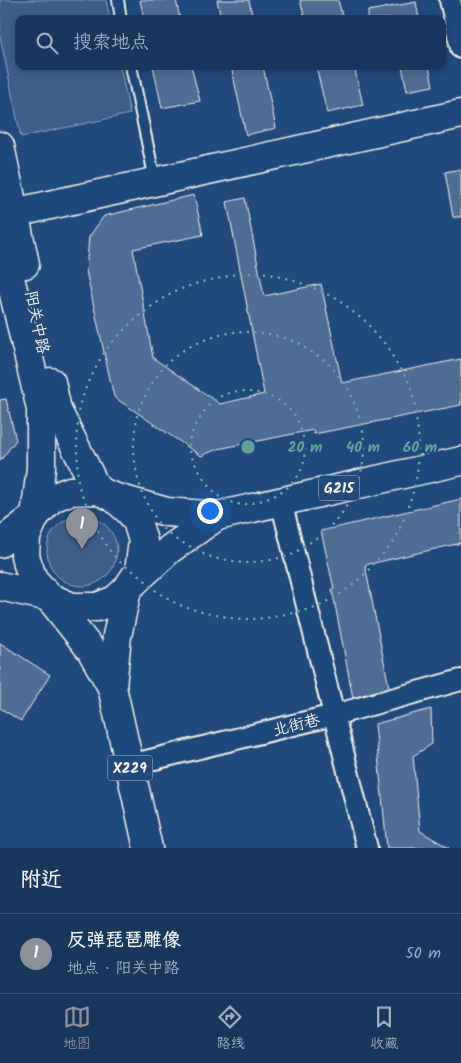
<!DOCTYPE html>
<html lang="zh">
<head>
<meta charset="utf-8">
<style>
  :root { --surface:#17385c; --page:#244365; --text:#f1f3f6; --muted:#9eacbb; --line:#365272; --accent:#8c9099 }
  body { margin:0; font-family:Kalam,"LXGW WenKai TC",sans-serif; background:var(--page); color:var(--text) }
  .you { position:absolute; left:209px; top:510px; width:18px; height:18px; margin:-12px; border:4px solid #fff; border-radius:50%; background:#1a73e8; box-shadow:0 0 0 8px #1a73e833 }
  .badge { display:grid; place-items:center; width:32px; height:32px; border-radius:50%; background:var(--accent); color:#fff; font-size:16px; font-weight:700 }
  .pin { position:absolute; translate:-50% -41px; filter:drop-shadow(0 1px 2px #0008) }
  .pin::after { content:''; position:absolute; top:26px; width:18px; height:15px; background:inherit; clip-path:polygon(0 0,100% 0,50% 100%) }
  .list { margin:0; padding:0; list-style:none }
  h2 { display:flex; justify-content:space-between; align-items:center; height:65px; margin:0; padding:0 20px; font-size:21px }
  h2 small { font-size:16px; font-weight:400; color:var(--muted) }
  .list li { display:grid; grid-template-columns:32px 1fr auto; gap:15px; align-items:center; box-sizing:border-box; height:80px; padding:0 20px; border-top:1px solid var(--line) }
  .list b { display:block; font-size:19px; white-space:nowrap }
  .list p { margin:0; font-size:16px; white-space:nowrap; color:var(--muted) }
  .list em { font-size:16px; font-style:normal; color:var(--muted) }
  .icon { flex:none; width:28px; height:28px; fill:none; stroke:currentColor; stroke-width:2; stroke-linecap:round; stroke-linejoin:round }
  .map { position:relative; flex:none; width:461px; height:848px; overflow:hidden }
  .search { position:absolute; background:var(--surface); box-shadow:0 2px 8px #0003; left:15px; right:15px; top:15px; height:55px; display:flex; align-items:center; gap:12px; box-sizing:border-box; padding:0 18px; border-radius:10px; color:var(--muted); font-size:19px }
  .sheet { height:145px; background:var(--surface) }
  nav { display:flex; justify-content:space-around; align-items:center; box-sizing:border-box; height:70px; border-top:1px solid var(--line); background:var(--surface); font-size:14px; color:var(--muted) }
  nav a { display:grid; justify-items:center; gap:2px }
  nav .on { color:var(--accent) }
  .map>svg:first-child { display:block }
  .green { fill:#3a5f88; stroke:#97a8b8 }
  .building { fill:#4d6e92; stroke:#f4f1e8 }
  .lines { fill:none; stroke-linecap:round; stroke-linejoin:round }
  .lane-casing { stroke:#f4f1e8; stroke-width:14 }
  .street-casing { stroke:#f4f1e8; stroke-width:24 }
  .secondary-casing { stroke:#f4f1e8; stroke-width:31 }
  .primary-casing { stroke:#f4f1e8; stroke-width:31 }
  .highway-casing { stroke:#f4f1e8; stroke-width:31 }
  .lane { stroke:#1f4a7a; stroke-width:10 }
  .street { stroke:#1f4a7a; stroke-width:20 }
  .secondary { stroke:#1f4a7a; stroke-width:28 }
  .primary { stroke:#1f4a7a; stroke-width:28 }
  .highway { stroke:#1f4a7a; stroke-width:28 }
  .ring { fill:none; stroke:#5fa199; stroke-width:2.5; stroke-dasharray:2.5 5 }
  .labels { text-anchor:middle; stroke-width:4.5; stroke-linejoin:round; paint-order:stroke }
  .shield { fill:#1f4a7a; stroke:#b4bfc7; stroke-width:1 }
  .shield-label { font-size:15px; font-weight:bold; fill:#f4f1e8 }
  .street-label { font-size:16px; fill:#f4f1e8; stroke:#1f4a7a }
  .centre { fill:#5fa199; stroke:#1f4a7a; stroke-width:2.5 }
  .ring-label { font-size:15px; text-anchor:middle; font-weight:bold; fill:#5fa199; stroke:#1f4a7a; stroke-width:4.5; stroke-linejoin:round; paint-order:stroke }
</style>
</head>
<body>
<div class="map">
<svg width="461" height="848" viewBox="0 0 461 848">
  <rect width="100%" height="100%" fill="#1f4a7a"/>
  <filter id="ink" filterUnits="userSpaceOnUse"><feTurbulence type="fractalNoise" baseFrequency=".02" numOctaves="2"/><feDisplacementMap in="SourceGraphic" scale="10" xChannelSelector="R" yChannelSelector="G"/><feConvolveMatrix kernelMatrix="1 2 1 2 8 2 1 2 1" color-interpolation-filters="sRGB"/></filter>
  <g filter="url(#ink)">
    <g class="green">
      <path d="M 0,0 L 106,0 L 110,19 L 19,19 L 19,66 L 120,66 L 130,114 L 21,137 L 0,36 Z"/>
      <circle cx="82" cy="551" r="35"/>
    </g>
    <g class="building">
      <path d="M 140,0 L 176,0 L 180,19 L 144,19 Z"/>
      <path d="M 217,0 L 249,0 L 253,19 L 221,19 Z"/>
      <path d="M 300,0 L 338,0 L 343,19 L 305,19 Z"/>
      <path d="M 416,2 L 419,19 L 368,19 L 368,11 Z"/>
      <path d="M 153,66 L 191,66 L 200,101 L 162,108 Z"/>
      <path d="M 231,66 L 263,66 L 276,128 L 246,135 Z"/>
      <path d="M 316,66 L 354,66 L 363,105 L 327,113 Z"/>
      <path d="M 402,66 L 429,66 L 433,86 L 407,91 Z"/>
      <path d="M 461,169 L 461,217 L 453,217 L 445,172 Z"/>
      <path d="M 194,195 L 203,235 L 133,249 L 153,358 L 220,404 L 264,394 L 227,202 L 245,198 L 264,296 L 321,284 L 342,383 L 461,359 L 461,405 L 314,434 L 313,430 L 218,449 L 201,456 L 114,397 L 86,271 L 89,237 L 104,216 Z"/>
      <path d="M 6,399 L 16,440 L 0,461 L 0,400 Z"/>
      <path d="M 461,499 L 461,543 L 365,565 L 389,687 L 353,698 L 332,589 L 334,589 L 321,531 Z"/>
      <path d="M 0,643 L 50,675 L 21,721 L 0,708 Z"/>
      <path d="M 431,709 L 432,744 L 413,756 L 420,831 L 449,848 L 387,848 L 375,724 Z"/>
    </g>
    <g class="lines">
      <defs>
        <g id="lane">
          <path d="M 118,0 L 121,19"/>
          <path d="M 131,66 L 155,180"/>
        </g>
        <g id="street">
          <path d="M 450,0 L 461,48"/>
          <path d="M 281,501 L 367,848"/>
          <path d="M 130,765 L 334,715 L 461,680"/>
        </g>
        <g id="secondary">
          <path d="M 0,216 L 461,114"/>
          <path d="M 0,543 L 35,516"/>
          <path d="M 0,586 L 49,597"/>
        </g>
        <g id="primary">
          <path d="M 49,597 L 91,650 L 112,687 L 148,848"/>
          <path d="M 112,687 L 117,636 L 127,590"/>
        </g>
        <g id="highway">
          <path d="M 0,146 L 25,264"/>
          <path d="M 0,235 L 41,409 L 41,468 L 35,516 L 26,537 L 25,556 L 33,579 L 49,597 L 72,607 L 97,607 L 115,600 L 170,549 L 217,516"/>
          <path d="M 51,382 L 57,410 L 97,490"/>
          <path d="M 113,497 L 167,512 L 217,516 L 461,461"/>
          <path d="M 35,516 L 52,498 L 70,491 L 97,490 L 113,497 L 130,512 L 137,521 L 143,541 L 139,571 L 130,584"/>
        </g>
      </defs>
      <use href="#lane" class="lane-casing"/>
      <use href="#street" class="street-casing"/>
      <use href="#secondary" class="secondary-casing"/>
      <use href="#primary" class="primary-casing"/>
      <use href="#highway" class="highway-casing"/>
      <use href="#lane" class="lane"/>
      <use href="#street" class="street"/>
      <use href="#secondary" class="secondary"/>
      <use href="#primary" class="primary"/>
      <use href="#highway" class="highway"/>
    </g>
  </g>
  <g class="ring">
    <circle cx="248" cy="447" r="57"/>
    <circle cx="248" cy="447" r="115"/>
    <circle cx="248" cy="447" r="172"/>
  </g>
  <g class="labels">
    <g class="shield">
      <rect x="319" y="475.5" width="40" height="25" rx="4"/>
      <rect x="107.5" y="755.5" width="45" height="25" rx="4"/>
    </g>
    <g class="shield-label">
      <text x="339" y="493">G215</text>
      <text x="130" y="773">X229</text>
    </g>
    <g class="street-label">
      <text transform="translate(38 322) rotate(78)" y="6">阳关中路</text>
      <text transform="translate(296 724) rotate(-14)" y="6">北街巷</text>
    </g>
  </g>
  <circle cx="248" cy="447" r="8" class="centre"/>
  <g class="ring-label">
    <text x="305" y="452">20 m</text>
    <text x="363" y="452">40 m</text>
    <text x="420" y="452">60 m</text>
  </g>
</svg>
<div class="you"></div>
<div class="pin badge" style="left:82px;top:549px">1</div>
<div class="search"><svg class="icon" aria-label="search" viewBox="0 0 24 24"><circle cx="10" cy="10" r="6"/><path d="M15 15l6 6"/></svg>搜索地点</div>
</div>
<section class="sheet">
<h2>附近<small></small></h2>
<ul class="list">
<li><span class="badge">1</span><div><b>反弹琵琶雕像</b><p>地点 · 阳关中路</p></div><em>50 m</em></li>
</ul>
</section>
<nav>
<a class="on"><svg class="icon" aria-label="map" viewBox="0 0 24 24"><path d="M3 6l6-2 6 2 6-2v14l-6 2-6-2-6 2zM9 4v14M15 6v14"/></svg>地图</a>
<a><svg class="icon" aria-label="directions" viewBox="0 0 24 24"><path d="M12 3l9 9-9 9-9-9zM9 14v-3h6M13 9l2 2-2 2"/></svg>路线</a>
<a><svg class="icon" aria-label="saved" viewBox="0 0 24 24"><path d="M7 4h10v16l-5-4-5 4z"/></svg>收藏</a>
</nav>
</body>
</html>
